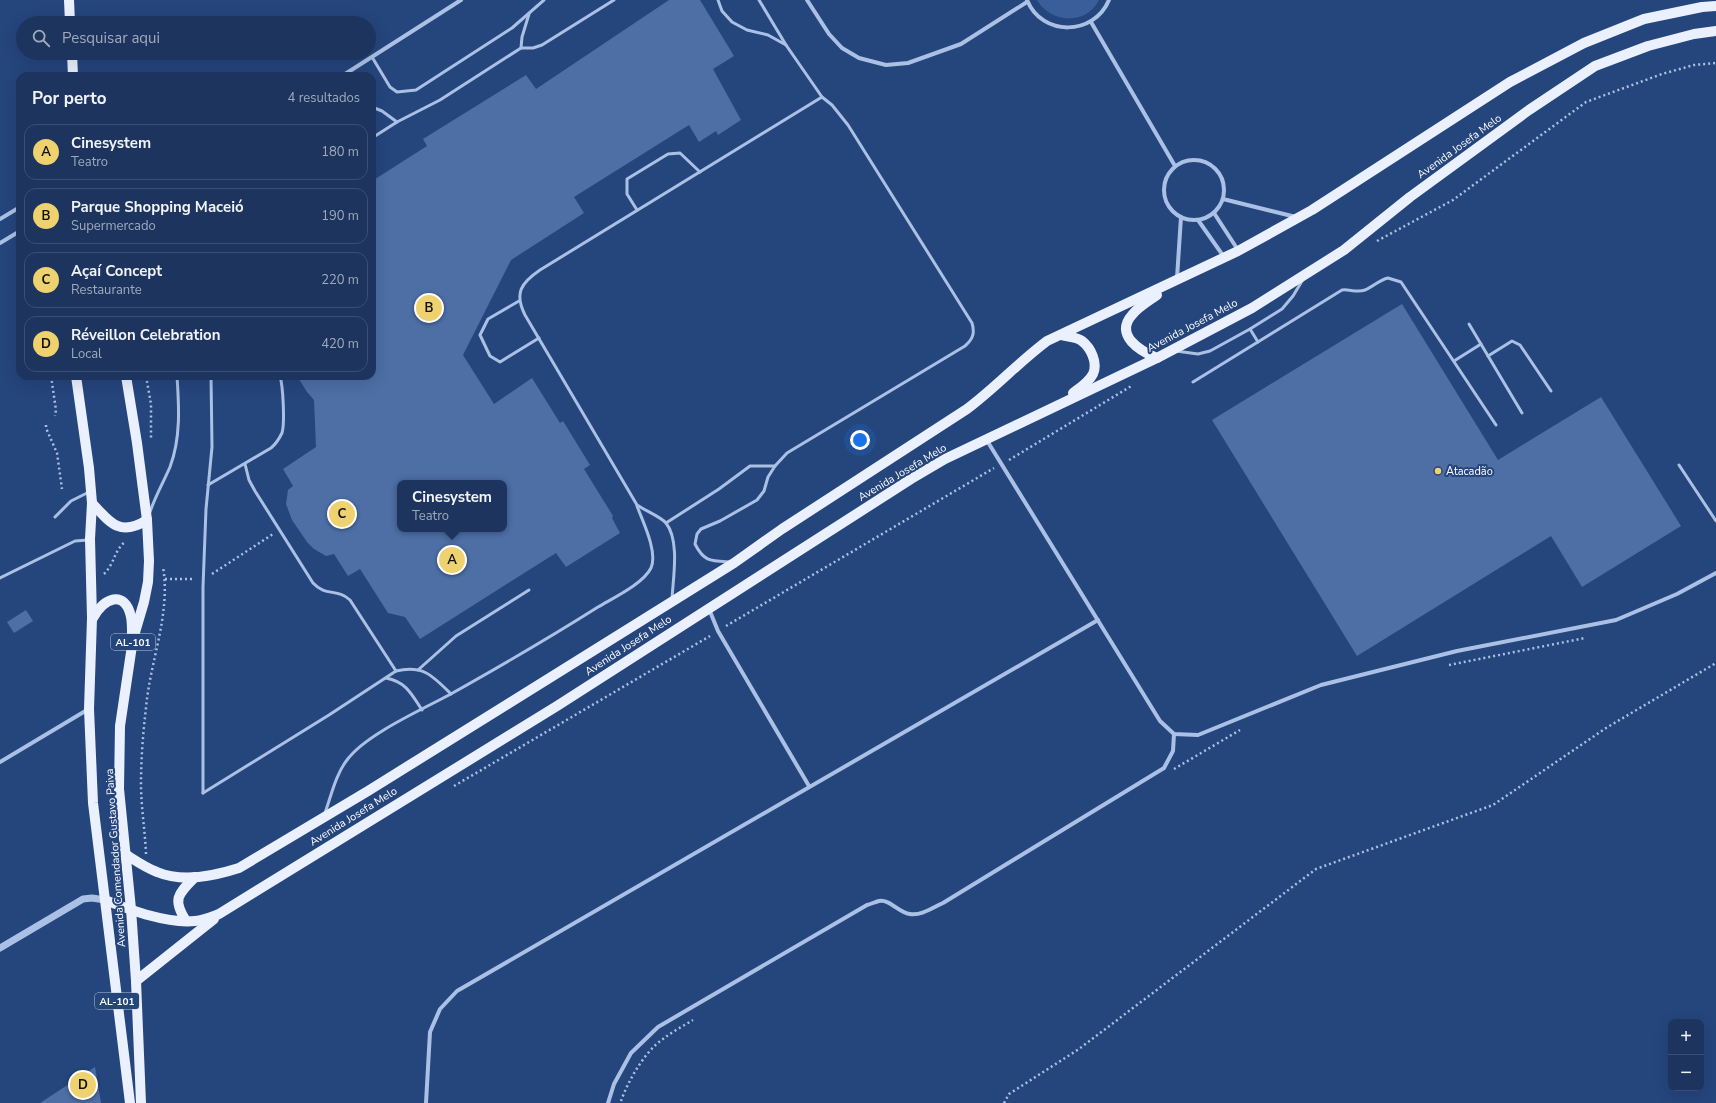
<!DOCTYPE html>
<html lang="pt">
<head>
<meta charset="utf-8">
<style>
  :root { --surface:#1c345e; --page:#253c64; --text:#f1f3f6; --muted:#a0aabc; --line:#3a4f73; --accent:#eed26f }
  body { margin:0; font-family:"Nunito Sans",sans-serif; background:var(--page); color:var(--text) }
  .controls { position:absolute; right:12px; bottom:12px; display:grid; overflow:hidden; border-radius:8px; box-shadow:0 4px 16px #0002 }
  .controls button { width:36px; height:36px; display:grid; place-items:center; padding:0; border:0; border-bottom:1px solid var(--line); background:var(--surface); color:var(--text); font:20px sans-serif }
  .you { position:absolute; left:860px; top:440px; width:14px; height:14px; margin:-10px; border:3px solid #fff; border-radius:50%; background:#1a73e8; box-shadow:0 0 0 6px #1a73e833 }
  .badge { display:grid; place-items:center; width:26px; height:26px; border-radius:50%; background:var(--accent); color:#111; font-size:13px; font-weight:700 }
  .pin { position:absolute; translate:-50% -50%; border:2px solid #fff; box-shadow:0 1px 4px #0006 }
  .popup { position:absolute; left:397px; top:480px; width:110px; height:52px; box-sizing:border-box; display:grid; place-content:center; border-radius:8px; background:var(--surface); filter:drop-shadow(0 1px 3px #0005); font-size:13px; white-space:nowrap; color:var(--muted) }
  .popup b { font-size:15px; color:var(--text) }
  .popup::after { content:''; position:absolute; left:50%; top:100%; margin-left:-8px; border:8px solid transparent; border-top-color:var(--surface) }
  .list { margin:0; padding:0; list-style:none }
  h2 { display:flex; justify-content:space-between; align-items:center; height:52px; margin:0; padding:0 16px; font-size:17px }
  h2 small { font-size:13px; font-weight:400; color:var(--muted) }
  .list li { display:grid; grid-template-columns:26px 1fr auto; gap:12px; align-items:center; box-sizing:border-box; height:56px; margin:0 8px 8px; padding:0 8px; border:1px solid var(--line); border-radius:12px }
  .list b { display:block; font-size:15px; white-space:nowrap }
  .list p { margin:0; font-size:13px; white-space:nowrap; color:var(--muted) }
  .list em { font-size:13px; font-style:normal; color:var(--muted) }
  .icon { flex:none; width:22px; height:22px; fill:none; stroke:currentColor; stroke-width:2; stroke-linecap:round; stroke-linejoin:round }
  .map { position:relative; flex:none; width:1716px; height:1103px; overflow:hidden }
  .search { position:absolute; background:var(--surface); box-shadow:0 4px 16px #0002; left:16px; top:16px; width:360px; height:44px; display:flex; align-items:center; gap:10px; box-sizing:border-box; padding:0 14px; border-radius:22px; color:var(--muted); font-size:15px }
  .panel { position:absolute; background:var(--surface); box-shadow:0 4px 16px #0002; left:16px; top:72px; width:360px; height:308px; border-radius:12px }
  .map>svg:first-child { display:block }
  .green { fill:#395e9a }
  .building { fill:#4d6fa6; fill-rule:evenodd }
  .lines { fill:none; stroke-linecap:round; stroke-linejoin:round }
  .path { stroke:#aac1e5; stroke-width:2.5; stroke-dasharray:2 3; stroke-linecap:butt }
  .service { stroke:#aac1e5; stroke-width:3 }
  .minor { stroke:#aac1e5; stroke-width:4 }
  .tertiary { stroke:#aac1e5; stroke-width:7 }
  .primary { stroke:#eaf0fd; stroke-width:10 }
  .poi-dot { fill:#eed26f; stroke:#25457d; stroke-width:1.5 }
  .labels { text-anchor:middle; stroke-width:4; stroke-linejoin:round; paint-order:stroke }
  .shield { fill:#25457d; stroke:#bec7d8; stroke-width:1 }
  .shield-label { font-size:10px; font-weight:bold; fill:#fff }
  .street-label { font-size:11px; fill:#fff; stroke:#25457d }
  .poi-label { font-size:11px; fill:#fff; stroke:#25457d; text-anchor:start }
</style>
</head>
<body>
<div class="map">
<svg width="1716" height="1103" viewBox="0 0 1716 1103">
  <rect width="100%" height="100%" fill="#25457d"/>
  <path class="green" d="M 1037,0 L 1099,0 C 1086,26 1050,23 1037,0 Z"/>
  <g class="building">
    <path d="M 669,0 L 700,0 L 734,56 L 713,69 L 741,120 L 718,135 L 716,131 L 699,142 L 689,125 L 574,197 L 584,213 L 511,260 L 463,355 L 494,404 L 532,378 L 560,423 L 563,421 L 590,465 L 584,469 L 613,516 L 612,518 L 620,533 L 566,567 L 556,553 L 420,639 L 405,617 L 388,613 L 360,569 L 348,576 L 334,554 L 326,556 L 314,549 L 307,542 L 292,520 L 286,504 L 288,490 L 293,486 L 283,469 L 316,447 L 314,400 L 307,392 L 297,376 L 372,376 L 372,181 L 427,146 L 423,139 L 526,75 L 536,89 ZM 400,483 L 504,483 L 504,529 L 400,529 Z"/>
    <path d="M 1402,304 L 1498,460 L 1601,397 L 1681,526 L 1582,587 L 1551,536 L 1357,656 L 1212,420 Z"/>
    <path d="M 26,610 L 33,621 L 14,633 L 7,622 Z"/>
    <path d="M 95,1067 L 101,1103 L 40,1103 Z"/>
  </g>
  <g class="lines">
    <g class="path">
      <path d="M 1377,241 L 1453,200 L 1586,102 L 1662,74 L 1694,65 L 1716,63"/>
      <path d="M 51,376 L 56,410 L 55,416"/>
      <path d="M 146,376 L 151,404 L 151,438"/>
      <path d="M 46,425 L 46,428 L 57,453 L 62,489"/>
      <path d="M 1009,460 L 1133,385"/>
      <path d="M 104,574 C 115,563 114,550 126,541"/>
      <path d="M 212,574 L 273,534"/>
      <path d="M 165,579 L 194,579"/>
      <path d="M 726,626 L 994,468"/>
      <path d="M 1449,665 L 1585,638"/>
      <path d="M 1174,769 L 1240,730"/>
      <path d="M 454,786 L 710,636"/>
      <path d="M 146,854 C 145,830 141,807 141,784 C 141,759 143,733 146,708 C 150,661 171,614 163,567"/>
      <path d="M 621,1101 C 628,1081 645,1051 663,1039 C 672,1032 683,1026 693,1020"/>
      <path d="M 1004,1103 L 1009,1094 L 1079,1049 L 1316,869 L 1493,805 L 1606,728 L 1716,663"/>
    </g>
    <g class="service">
      <path d="M 759,0 L 786,45"/>
      <path d="M 521,48 L 522,37 L 529,14"/>
      <path d="M 372,57 L 390,87 L 397,92 L 416,90 L 512,28 L 544,0"/>
      <path d="M 372,107 L 382,111 L 397,122"/>
      <path d="M 372,138 L 397,122 L 440,100 L 521,48 L 533,48 L 542,45 L 614,0"/>
      <path d="M 637,210 L 627,194 L 627,179 L 668,154 L 680,153 L 700,172"/>
      <path d="M 519,301 L 488,319 L 480,335 L 490,356 L 500,362 L 539,338"/>
      <path d="M 1469,324 L 1522,413"/>
      <path d="M 1250,329 L 1258,342"/>
      <path d="M 1176,351 L 1198,354 L 1210,351 L 1250,329 L 1282,309 L 1293,296 L 1302,281"/>
      <path d="M 1488,356 L 1512,341 L 1520,345 L 1551,391"/>
      <path d="M 1454,361 L 1481,344"/>
      <path d="M 1193,382 L 1342,290 C 1349,289 1357,293 1365,290 C 1373,287 1379,280 1388,278 L 1401,282 L 1496,425"/>
      <path d="M 245,464 L 249,480 L 255,491 L 313,583 C 326,597 337,588 350,600 L 396,671"/>
      <path d="M 1679,465 L 1716,521"/>
      <path d="M 208,485 L 271,448 C 276,444 279,439 282,433 C 285,423 283,386 280,376"/>
      <path d="M 150,512 C 155,497 163,483 170,467 C 181,438 179,406 177,376"/>
      <path d="M 55,517 L 71,501 L 89,492"/>
      <path d="M 666,523 L 719,489 L 750,466 L 775,466"/>
      <path d="M 730,562 C 711,561 704,562 695,544 L 697,534 L 701,529 L 720,521 L 757,500 L 764,491 L 768,477 L 775,466 L 787,453 L 965,346 C 973,339 975,333 972,323 L 848,125 L 832,105 L 822,97"/>
      <path d="M 0,578 L 75,541 L 88,540"/>
      <path d="M 672,599 C 673,578 680,541 666,523 C 661,517 644,510 637,505 L 525,315 C 514,293 521,283 540,270 L 822,97 L 786,45 L 768,35 L 747,30 L 732,22 L 722,11 L 718,0"/>
      <path d="M 418,670 L 456,636 L 529,590"/>
      <path d="M 386,678 C 406,682 411,693 422,710"/>
      <path d="M 203,793 L 203,587 L 206,509 L 212,447 L 211,376"/>
      <path d="M 203,793 L 329,715 L 396,671 C 423,665 432,675 451,694"/>
      <path d="M 325,813 C 331,796 336,774 347,760 C 365,735 421,710 449,695 C 499,667 549,638 598,607 C 613,598 643,584 651,568 C 658,552 643,522 637,506"/>
    </g>
    <g class="minor">
      <path d="M 807,0 L 829,34 L 842,48 L 859,58 L 886,65 L 908,63 L 961,44 L 1027,2"/>
      <path d="M 1027,0 C 1042,37 1094,36 1109,0"/>
      <path d="M 1091,22 L 1175,166"/>
      <path d="M 342,76 L 461,0"/>
      <circle cx="1194" cy="190" r="30"/>
      <path d="M 1223,199 L 1296,217"/>
      <path d="M 1214,213 L 1238,250"/>
      <path d="M 0,219 L 20,207"/>
      <path d="M 1198,220 L 1224,257"/>
      <path d="M 0,243 L 20,231"/>
      <path d="M 1177,278 L 1181,217"/>
      <path d="M 986,439 L 1160,721 L 1174,734 L 1198,735 L 1321,685 L 1457,651 L 1616,620 L 1677,594 L 1716,573"/>
      <path d="M 709,609 L 718,631 L 809,786"/>
      <path d="M 0,762 L 87,710"/>
      <path d="M 426,1103 L 430,1032 L 440,1009 L 457,991 L 1098,620"/>
      <path d="M 608,1103 L 614,1084 L 631,1053 L 658,1027 L 867,905 C 871,904 875,902 879,901 C 890,899 899,913 910,914 C 921,916 934,907 943,903 L 1164,768 L 1173,751 L 1174,734"/>
    </g>
    <path class="tertiary" d="M 0,948 L 83,899 L 92,898 L 105,900"/>
    <g class="primary">
      <path d="M 69,0 L 70,23"/>
      <path d="M 72,53 L 73,76"/>
      <path d="M 1157,295 C 1149,301 1138,307 1132,315 C 1114,335 1140,351 1157,358"/>
      <path d="M 1061,335 C 1067,337 1077,337 1082,341 C 1091,348 1098,363 1093,374 C 1089,382 1080,388 1073,393"/>
      <path d="M 76,376 L 89,468 L 92,503 L 90,539 L 92,618 L 89,709 L 93,803 L 130,1103"/>
      <path d="M 126,376 L 137,443 L 147,520 L 149,561 L 148,582 L 144,602 L 133,639 L 120,726 L 119,789 L 131,909 L 136,981 L 141,1103"/>
      <path d="M 92,503 C 110,523 120,537 147,520"/>
      <path d="M 93,618 C 103,598 125,589 131,617 C 132,622 132,628 132,633"/>
      <path d="M 125,854 C 136,861 146,868 157,872 C 183,883 214,876 239,868 L 368,791 L 734,563 L 782,529 L 967,409 C 995,388 1019,362 1047,341 L 1238,251 L 1312,210 L 1510,82 L 1584,43 L 1644,19 L 1702,7 L 1716,6"/>
      <path d="M 105,900 C 131,910 167,924 195,921 C 204,920 211,917 219,914 L 557,706 L 911,479 L 945,459 L 1157,358 L 1252,308 L 1344,250 L 1410,197 L 1529,110 L 1595,66 L 1648,46 L 1694,34 L 1716,31"/>
      <path d="M 186,921 C 172,899 178,894 195,877"/>
      <path d="M 136,981 L 214,919"/>
    </g>
  </g>
  <circle class="poi-dot" cx="1438" cy="471" r="4"/>
  <g class="labels">
    <g class="shield">
      <rect x="111" y="634" width="44" height="16" rx="3"/>
      <rect x="95" y="993" width="44" height="16" rx="3"/>
    </g>
    <g class="shield-label">
      <text x="133" y="646">AL-101</text>
      <text x="117" y="1005">AL-101</text>
    </g>
    <g class="street-label">
      <text transform="translate(1459 146) rotate(-36)" y="4">Avenida Josefa Melo</text>
      <text transform="translate(1192 325) rotate(-28)" y="4">Avenida Josefa Melo</text>
      <text transform="translate(902 472) rotate(-31)" y="4">Avenida Josefa Melo</text>
      <text transform="translate(628 645) rotate(-33)" y="4">Avenida Josefa Melo</text>
      <text transform="translate(353 816) rotate(-32)" y="4">Avenida Josefa Melo</text>
      <text transform="translate(115 858) rotate(-94)" y="4">Avenida Comendador Gustavo Paiva</text>
    </g>
    <g class="poi-label">
      <text x="1446" y="475">Atacadão</text>
    </g>
  </g>
</svg>
<div class="controls">
<button>+</button>
<button>−</button>
</div>
<div class="you"></div>
<div class="pin badge" style="left:452px;top:560px">A</div>
<div class="popup"><b>Cinesystem</b>Teatro</div>
<div class="pin badge" style="left:429px;top:308px">B</div>
<div class="pin badge" style="left:342px;top:514px">C</div>
<div class="pin badge" style="left:83px;top:1085px">D</div>
<div class="search"><svg class="icon" aria-label="search" viewBox="0 0 24 24"><circle cx="10" cy="10" r="6"/><path d="M15 15l6 6"/></svg>Pesquisar aqui</div>
<section class="panel">
<h2>Por perto<small>4 resultados</small></h2>
<ul class="list">
<li><span class="badge">A</span><div><b>Cinesystem</b><p>Teatro</p></div><em>180 m</em></li>
<li><span class="badge">B</span><div><b>Parque Shopping Maceió</b><p>Supermercado</p></div><em>190 m</em></li>
<li><span class="badge">C</span><div><b>Açaí Concept</b><p>Restaurante</p></div><em>220 m</em></li>
<li><span class="badge">D</span><div><b>Réveillon Celebration</b><p>Local</p></div><em>420 m</em></li>
</ul>
</section>
</div>
</body>
</html>
